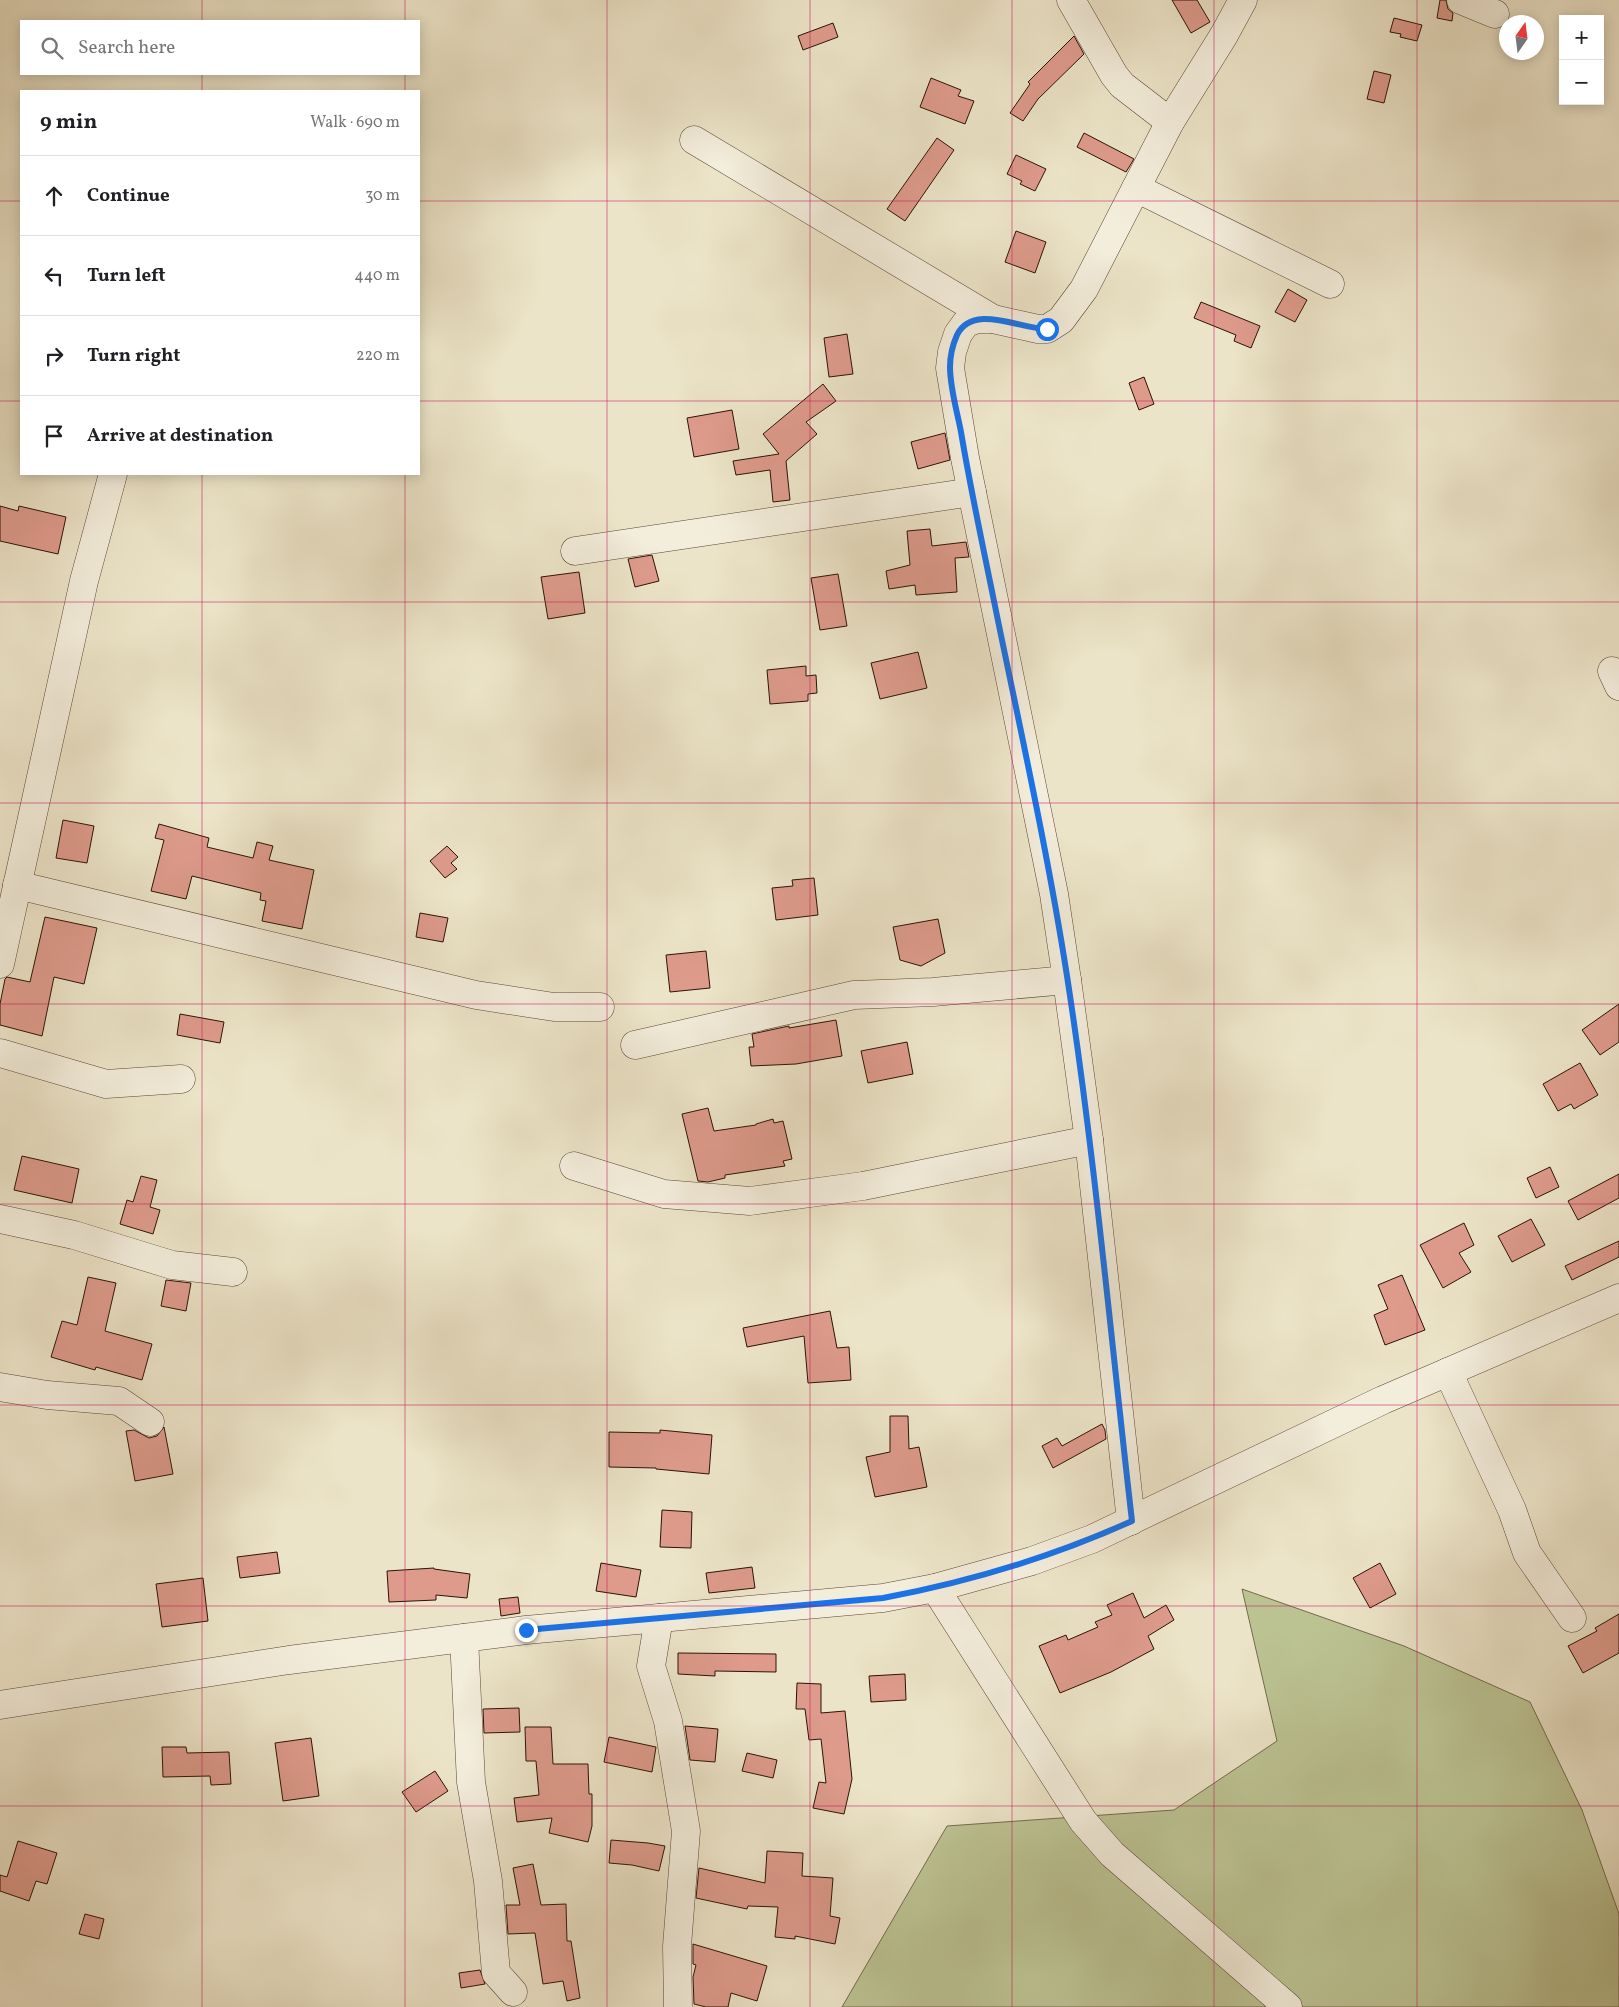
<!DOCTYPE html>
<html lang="en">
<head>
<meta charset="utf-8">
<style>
  :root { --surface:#fff; --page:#f2f2f2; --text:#202124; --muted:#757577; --line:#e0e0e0 }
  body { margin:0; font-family:Vollkorn,serif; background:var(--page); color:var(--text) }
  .controls { position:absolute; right:15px; top:15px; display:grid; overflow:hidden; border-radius:0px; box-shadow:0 2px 12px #0003 }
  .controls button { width:45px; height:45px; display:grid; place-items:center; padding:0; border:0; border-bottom:1px solid var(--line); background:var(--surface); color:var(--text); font:25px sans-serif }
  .compass { position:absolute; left:1499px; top:15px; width:45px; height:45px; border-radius:50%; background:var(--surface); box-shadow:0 2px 12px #0003; rotate:14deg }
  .stop { position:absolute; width:15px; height:15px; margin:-11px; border:4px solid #1a73e8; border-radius:50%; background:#fff }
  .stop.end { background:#1a73e8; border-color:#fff; box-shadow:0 1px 5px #0008 }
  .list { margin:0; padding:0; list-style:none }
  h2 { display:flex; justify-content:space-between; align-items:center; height:65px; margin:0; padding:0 20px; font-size:21px }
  h2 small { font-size:16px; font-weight:400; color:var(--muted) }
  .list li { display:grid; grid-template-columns:32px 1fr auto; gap:15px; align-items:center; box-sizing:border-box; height:80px; padding:0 20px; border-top:1px solid var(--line) }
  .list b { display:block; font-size:19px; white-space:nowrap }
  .list em { font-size:16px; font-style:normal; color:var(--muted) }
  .icon { flex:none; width:28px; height:28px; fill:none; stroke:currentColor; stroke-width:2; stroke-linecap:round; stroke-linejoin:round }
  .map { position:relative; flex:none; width:1619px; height:2007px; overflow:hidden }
  .search { position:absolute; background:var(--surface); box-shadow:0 2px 12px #0003; left:20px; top:20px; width:400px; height:55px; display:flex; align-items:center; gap:12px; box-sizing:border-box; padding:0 18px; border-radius:0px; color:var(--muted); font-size:19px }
  .panel { position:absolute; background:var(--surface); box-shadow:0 2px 12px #0003; left:20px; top:90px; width:400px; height:385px; border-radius:0px }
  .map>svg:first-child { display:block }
  .green { fill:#bcc393; stroke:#746a4c }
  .building { fill:#de9b8c; stroke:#2c1205 }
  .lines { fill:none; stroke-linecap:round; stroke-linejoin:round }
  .minor-casing { stroke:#5c4636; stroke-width:29 }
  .minor { stroke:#f3eddb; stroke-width:28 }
  .route { stroke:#1a73e8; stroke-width:6 }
  .grid { fill:none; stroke:#c2185b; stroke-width:1; stroke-opacity:0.55 }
</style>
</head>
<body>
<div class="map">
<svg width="1619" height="2007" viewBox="0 0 1619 2007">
  <rect width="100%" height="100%" fill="#ece4c8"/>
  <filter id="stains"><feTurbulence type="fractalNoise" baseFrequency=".004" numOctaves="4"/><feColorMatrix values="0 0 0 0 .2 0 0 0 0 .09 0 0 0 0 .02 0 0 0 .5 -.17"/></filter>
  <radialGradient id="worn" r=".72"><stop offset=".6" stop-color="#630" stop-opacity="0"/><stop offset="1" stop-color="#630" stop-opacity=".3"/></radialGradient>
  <path class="green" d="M 1242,1589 L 1404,1646 L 1530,1702 L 1582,1810 L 1619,1914 L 1619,2007 L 842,2007 L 947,1826 L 1174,1810 L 1277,1741 Z"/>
  <g class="building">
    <path d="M 1172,0 L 1197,0 L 1210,22 L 1191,33 Z"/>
    <path d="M 1440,0 L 1446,0 L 1448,9 L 1453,13 L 1452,21 L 1437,18 Z"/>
    <path d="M 1394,18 L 1422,25 L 1417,41 L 1400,37 L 1401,34 L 1390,32 Z"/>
    <path d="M 833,23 L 838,37 L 803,50 L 798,36 Z"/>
    <path d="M 1074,36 L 1084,54 L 1038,99 L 1023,121 L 1010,113 L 1030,84 L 1028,82 Z"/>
    <path d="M 1374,71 L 1391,75 L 1384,103 L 1367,99 Z"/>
    <path d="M 931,78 L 961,90 L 958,96 L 974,101 L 965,124 L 920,107 Z"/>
    <path d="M 1084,133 L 1134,159 L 1126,172 L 1077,147 Z"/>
    <path d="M 937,138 L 954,150 L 905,221 L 887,209 Z"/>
    <path d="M 1016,155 L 1046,169 L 1035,191 L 1020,184 L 1022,181 L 1007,174 Z"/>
    <path d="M 1016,231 L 1046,242 L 1035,273 L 1005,262 Z"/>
    <path d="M 1288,289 L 1307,300 L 1295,322 L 1275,312 Z"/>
    <path d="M 1201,302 L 1260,326 L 1251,348 L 1234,341 L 1236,335 L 1194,318 Z"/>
    <path d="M 847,334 L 853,374 L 829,377 L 824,338 Z"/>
    <path d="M 1144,377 L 1154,404 L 1139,410 L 1129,383 Z"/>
    <path d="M 823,384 L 836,401 L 806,422 L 817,434 L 786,461 L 790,500 L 773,502 L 770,470 L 736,475 L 733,461 L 779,454 L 763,434 Z"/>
    <path d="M 732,410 L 739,449 L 694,457 L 687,418 Z"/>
    <path d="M 945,433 L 950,460 L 918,469 L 911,442 Z"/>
    <path d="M 0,506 L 18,511 L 19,506 L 66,517 L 58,554 L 0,541 Z"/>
    <path d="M 930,529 L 932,546 L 966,542 L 969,557 L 955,558 L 957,592 L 916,595 L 915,585 L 889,589 L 886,571 L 910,565 L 907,531 Z"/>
    <path d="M 652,555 L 659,581 L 635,587 L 628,559 Z"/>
    <path d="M 579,572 L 585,613 L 548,619 L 541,577 Z"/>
    <path d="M 838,574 L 847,626 L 820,630 L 811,578 Z"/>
    <path d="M 918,652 L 927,688 L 880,699 L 871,663 Z"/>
    <path d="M 806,666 L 806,676 L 816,675 L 817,693 L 808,694 L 808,701 L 770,704 L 767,670 Z"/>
    <path d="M 63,820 L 94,826 L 87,863 L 56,858 Z"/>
    <path d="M 159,824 L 209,838 L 207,847 L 253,858 L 257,842 L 273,846 L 269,860 L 314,870 L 302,929 L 262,921 L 266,901 L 260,900 L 261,893 L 192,876 L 186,899 L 151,891 L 164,840 L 155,838 Z"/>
    <path d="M 447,846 L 458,857 L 451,863 L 457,869 L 445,878 L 430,861 Z"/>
    <path d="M 814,878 L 818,915 L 776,920 L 772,888 L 793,886 L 792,880 Z"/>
    <path d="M 420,913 L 448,918 L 443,942 L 416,937 Z"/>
    <path d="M 45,917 L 97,928 L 84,984 L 54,977 L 42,1036 L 0,1025 L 0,1004 L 5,979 L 7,977 L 30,982 Z"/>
    <path d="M 938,919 L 945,953 L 921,966 L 900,960 L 893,927 Z"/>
    <path d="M 706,951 L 710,988 L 670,992 L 666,955 Z"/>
    <path d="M 1619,1004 L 1619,1042 L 1600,1055 L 1582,1030 Z"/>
    <path d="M 180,1014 L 224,1022 L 220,1043 L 177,1035 Z"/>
    <path d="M 836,1020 L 842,1056 L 796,1064 L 751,1066 L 749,1047 L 754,1047 L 752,1034 L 789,1026 L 789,1028 Z"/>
    <path d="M 907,1042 L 913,1074 L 868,1083 L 861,1051 Z"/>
    <path d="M 1580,1063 L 1598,1095 L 1574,1109 L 1571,1104 L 1558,1111 L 1543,1084 Z"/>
    <path d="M 708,1108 L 714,1131 L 756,1125 L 756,1124 L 773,1119 L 774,1123 L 783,1121 L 792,1159 L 783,1161 L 785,1166 L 725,1175 L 725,1178 L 708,1182 L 698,1181 L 682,1114 Z"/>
    <path d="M 22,1156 L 79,1169 L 72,1203 L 14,1190 Z"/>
    <path d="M 1550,1167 L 1559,1187 L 1536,1198 L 1527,1178 Z"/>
    <path d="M 1619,1174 L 1619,1198 L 1578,1220 L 1568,1201 Z"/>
    <path d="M 141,1176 L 157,1180 L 150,1207 L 160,1210 L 153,1234 L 120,1224 L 127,1200 L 133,1202 Z"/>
    <path d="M 1531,1219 L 1545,1245 L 1512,1262 L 1498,1236 Z"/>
    <path d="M 1464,1223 L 1474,1245 L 1459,1253 L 1471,1272 L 1443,1288 L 1420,1245 Z"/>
    <path d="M 1619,1241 L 1619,1257 L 1572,1280 L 1565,1266 Z"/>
    <path d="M 1402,1275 L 1425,1330 L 1385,1345 L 1374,1315 L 1388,1309 L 1378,1285 Z"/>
    <path d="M 88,1277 L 116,1283 L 105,1331 L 152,1344 L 142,1380 L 96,1367 L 95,1370 L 51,1357 L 62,1321 L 77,1325 Z"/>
    <path d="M 166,1280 L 191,1283 L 186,1311 L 161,1306 Z"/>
    <path d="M 830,1311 L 837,1348 L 849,1347 L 851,1380 L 808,1383 L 804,1336 L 747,1347 L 743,1328 Z"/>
    <path d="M 890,1416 L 908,1416 L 909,1449 L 919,1447 L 927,1487 L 875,1497 L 866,1457 L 890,1452 Z"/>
    <path d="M 1102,1424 L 1105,1430 L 1106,1439 L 1053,1468 L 1042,1446 L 1057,1438 L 1062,1446 Z"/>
    <path d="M 164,1427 L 173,1474 L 135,1481 L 126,1431 L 134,1430 L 149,1438 L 157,1436 Z"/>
    <path d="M 660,1430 L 712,1435 L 709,1474 L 656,1469 L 656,1468 L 609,1467 L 609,1432 L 660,1433 Z"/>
    <path d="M 662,1510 L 692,1512 L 691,1548 L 660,1547 Z"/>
    <path d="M 277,1552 L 280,1573 L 240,1578 L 237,1557 Z"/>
    <path d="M 601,1563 L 641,1570 L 636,1597 L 596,1591 Z"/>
    <path d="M 1380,1563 L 1396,1594 L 1370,1608 L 1353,1578 Z"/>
    <path d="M 752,1567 L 755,1588 L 709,1593 L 706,1573 Z"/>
    <path d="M 434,1568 L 434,1569 L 470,1574 L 467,1598 L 436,1595 L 436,1600 L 389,1602 L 387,1571 Z"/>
    <path d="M 203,1578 L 208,1621 L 162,1627 L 156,1584 Z"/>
    <path d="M 1133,1593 L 1144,1618 L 1166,1605 L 1174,1620 L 1148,1636 L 1154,1649 L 1111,1672 L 1060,1693 L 1039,1646 L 1066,1635 L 1068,1640 L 1098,1627 L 1095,1622 L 1112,1615 L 1107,1605 Z"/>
    <path d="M 518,1597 L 520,1613 L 501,1616 L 499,1599 Z"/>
    <path d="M 1619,1614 L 1619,1653 L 1583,1673 L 1568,1646 L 1597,1631 L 1595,1628 Z"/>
    <path d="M 678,1653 L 776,1654 L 776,1672 L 715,1671 L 715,1676 L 678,1674 Z"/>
    <path d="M 905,1674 L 906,1700 L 871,1702 L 869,1676 Z"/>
    <path d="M 797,1683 L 821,1684 L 821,1713 L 845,1711 L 852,1779 L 844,1814 L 813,1808 L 819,1782 L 826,1783 L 821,1739 L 809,1740 L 805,1709 L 796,1709 Z"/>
    <path d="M 519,1708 L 520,1732 L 484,1733 L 483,1709 Z"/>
    <path d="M 685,1726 L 718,1729 L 715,1762 L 690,1760 Z"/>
    <path d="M 525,1727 L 551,1727 L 553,1764 L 588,1764 L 589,1794 L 592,1794 L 592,1826 L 588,1842 L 549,1833 L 552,1818 L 517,1822 L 514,1798 L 539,1795 L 536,1761 L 526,1761 Z"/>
    <path d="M 609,1737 L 656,1747 L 652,1772 L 604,1762 Z"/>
    <path d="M 311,1738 L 319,1796 L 283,1801 L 275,1743 Z"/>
    <path d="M 162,1747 L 186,1747 L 187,1753 L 229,1752 L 231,1784 L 211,1785 L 210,1776 L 163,1777 Z"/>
    <path d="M 747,1753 L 777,1760 L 773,1778 L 742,1771 Z"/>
    <path d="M 435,1771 L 448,1791 L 416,1812 L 402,1792 Z"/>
    <path d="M 611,1840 L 648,1843 L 665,1846 L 659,1871 L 632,1865 L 609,1863 Z"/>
    <path d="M 18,1841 L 57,1853 L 47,1884 L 36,1881 L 29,1901 L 0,1891 L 0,1875 L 7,1877 Z"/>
    <path d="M 767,1851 L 803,1853 L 802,1876 L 833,1878 L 830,1916 L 840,1918 L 835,1944 L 795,1936 L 795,1939 L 775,1937 L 778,1907 L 748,1906 L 747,1909 L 696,1898 L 699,1868 L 765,1883 Z"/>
    <path d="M 533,1864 L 541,1905 L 566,1904 L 567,1941 L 571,1941 L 580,1998 L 567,2001 L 563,1981 L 543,1984 L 535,1933 L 508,1934 L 506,1905 L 520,1905 L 513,1868 Z"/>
    <path d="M 85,1914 L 104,1919 L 99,1939 L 79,1934 Z"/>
    <path d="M 693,1944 L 767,1966 L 757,2001 L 731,1993 L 728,2007 L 706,2007 L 694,2004 L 693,1977 L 696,1965 L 693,1964 Z"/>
    <path d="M 480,1970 L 485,1984 L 461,1988 L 459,1973 Z"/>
  </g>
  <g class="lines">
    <defs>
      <g id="minor">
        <path d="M 1071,0 L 1114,75 L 1122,85 L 1170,122"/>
        <path d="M 1461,0 L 1495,14"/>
        <path d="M 694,140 L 993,319"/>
        <path d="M 1136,188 L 1330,284"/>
        <path d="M 575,551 L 972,492"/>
        <path d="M 1612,671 L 1619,686"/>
        <path d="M 17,885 L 476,995 L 554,1007 L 600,1007"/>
        <path d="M 0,964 L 84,581 L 113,474"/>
        <path d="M 635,1045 L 854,995 L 933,992 L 1067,980"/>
        <path d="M 0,1053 L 106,1084 L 181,1079"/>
        <path d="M 574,1166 L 664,1194 L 750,1201 L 863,1186 L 1089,1140"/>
        <path d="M 0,1219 L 74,1235 L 172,1265 L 233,1272"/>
        <path d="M 1448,1372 L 1512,1510 L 1527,1553 L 1572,1618"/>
        <path d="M 0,1387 L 47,1395 L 119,1401 L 150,1422"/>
        <path d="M 1131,1521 L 1089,1140 L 1067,980 L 1054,894 L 965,458 L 950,368 L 952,352 L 958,334 L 966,323 L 977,319 L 993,319 L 1038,329 L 1047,329 L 1061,320 L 1084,289 L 1170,122 L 1224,35 L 1243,0"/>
        <path d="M 935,1588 L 1083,1821 L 1112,1854 L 1288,2007"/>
        <path d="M 659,1618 L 651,1666 L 668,1721 L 686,1831 L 677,1946 L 678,2007"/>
        <path d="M 464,1638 L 471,1782 L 488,1881 L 496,1973 L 513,1992"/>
        <path d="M 0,1705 L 289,1660 L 526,1630 L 883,1598 L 935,1588 L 1032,1561 L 1092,1539 L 1383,1400 L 1619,1298"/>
      </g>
    </defs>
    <use href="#minor" class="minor-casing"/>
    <use href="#minor" class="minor"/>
  </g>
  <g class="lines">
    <path class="route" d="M 526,1630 L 883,1598 C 969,1582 1052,1557 1132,1521 C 1111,1340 1095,1157 1067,976 C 1048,854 1021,733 996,611 C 984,551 971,492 961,432 C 957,411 950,388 950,367 C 950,357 953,344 957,335 C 973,303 1020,329 1047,329"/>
  </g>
  <path class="grid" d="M 202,0 L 202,21M 405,0 L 405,21M 607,0 L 607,2007M 810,0 L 810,2007M 1012,0 L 1012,2007M 1214,0 L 1214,2007M 1417,0 L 1417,2007M 202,74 L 202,91M 405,74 L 405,91M 0,201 L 21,201M 419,201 L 1619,201M 0,401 L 21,401M 419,401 L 1619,401M 202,474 L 202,2007M 405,474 L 405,2007M 0,602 L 1619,602M 0,803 L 1619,803M 0,1004 L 1619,1004M 0,1204 L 1619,1204M 0,1405 L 1619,1405M 0,1606 L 1619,1606M 0,1806 L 1619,1806"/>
  <rect width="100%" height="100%" filter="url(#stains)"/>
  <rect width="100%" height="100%" fill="url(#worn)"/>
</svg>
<div class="controls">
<button>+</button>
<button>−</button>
</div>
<svg class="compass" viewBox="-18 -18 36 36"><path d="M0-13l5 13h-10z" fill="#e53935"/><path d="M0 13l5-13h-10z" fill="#757577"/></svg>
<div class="stop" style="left:1047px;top:329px"></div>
<div class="stop end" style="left:526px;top:1630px"></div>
<div class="search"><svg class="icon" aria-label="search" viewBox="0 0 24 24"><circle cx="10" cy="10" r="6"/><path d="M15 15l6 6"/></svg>Search here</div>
<section class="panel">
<h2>9 min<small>Walk · 690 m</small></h2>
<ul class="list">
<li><svg class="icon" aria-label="ahead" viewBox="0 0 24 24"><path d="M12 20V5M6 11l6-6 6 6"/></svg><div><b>Continue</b></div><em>30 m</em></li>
<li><svg class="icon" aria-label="left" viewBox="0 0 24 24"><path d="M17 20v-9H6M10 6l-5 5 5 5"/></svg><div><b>Turn left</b></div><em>440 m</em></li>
<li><svg class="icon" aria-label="right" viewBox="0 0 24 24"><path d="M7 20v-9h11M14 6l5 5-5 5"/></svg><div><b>Turn right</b></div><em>220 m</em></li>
<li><svg class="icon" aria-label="arrive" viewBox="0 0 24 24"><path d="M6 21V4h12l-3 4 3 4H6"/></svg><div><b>Arrive at destination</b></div></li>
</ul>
</section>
</div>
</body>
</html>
